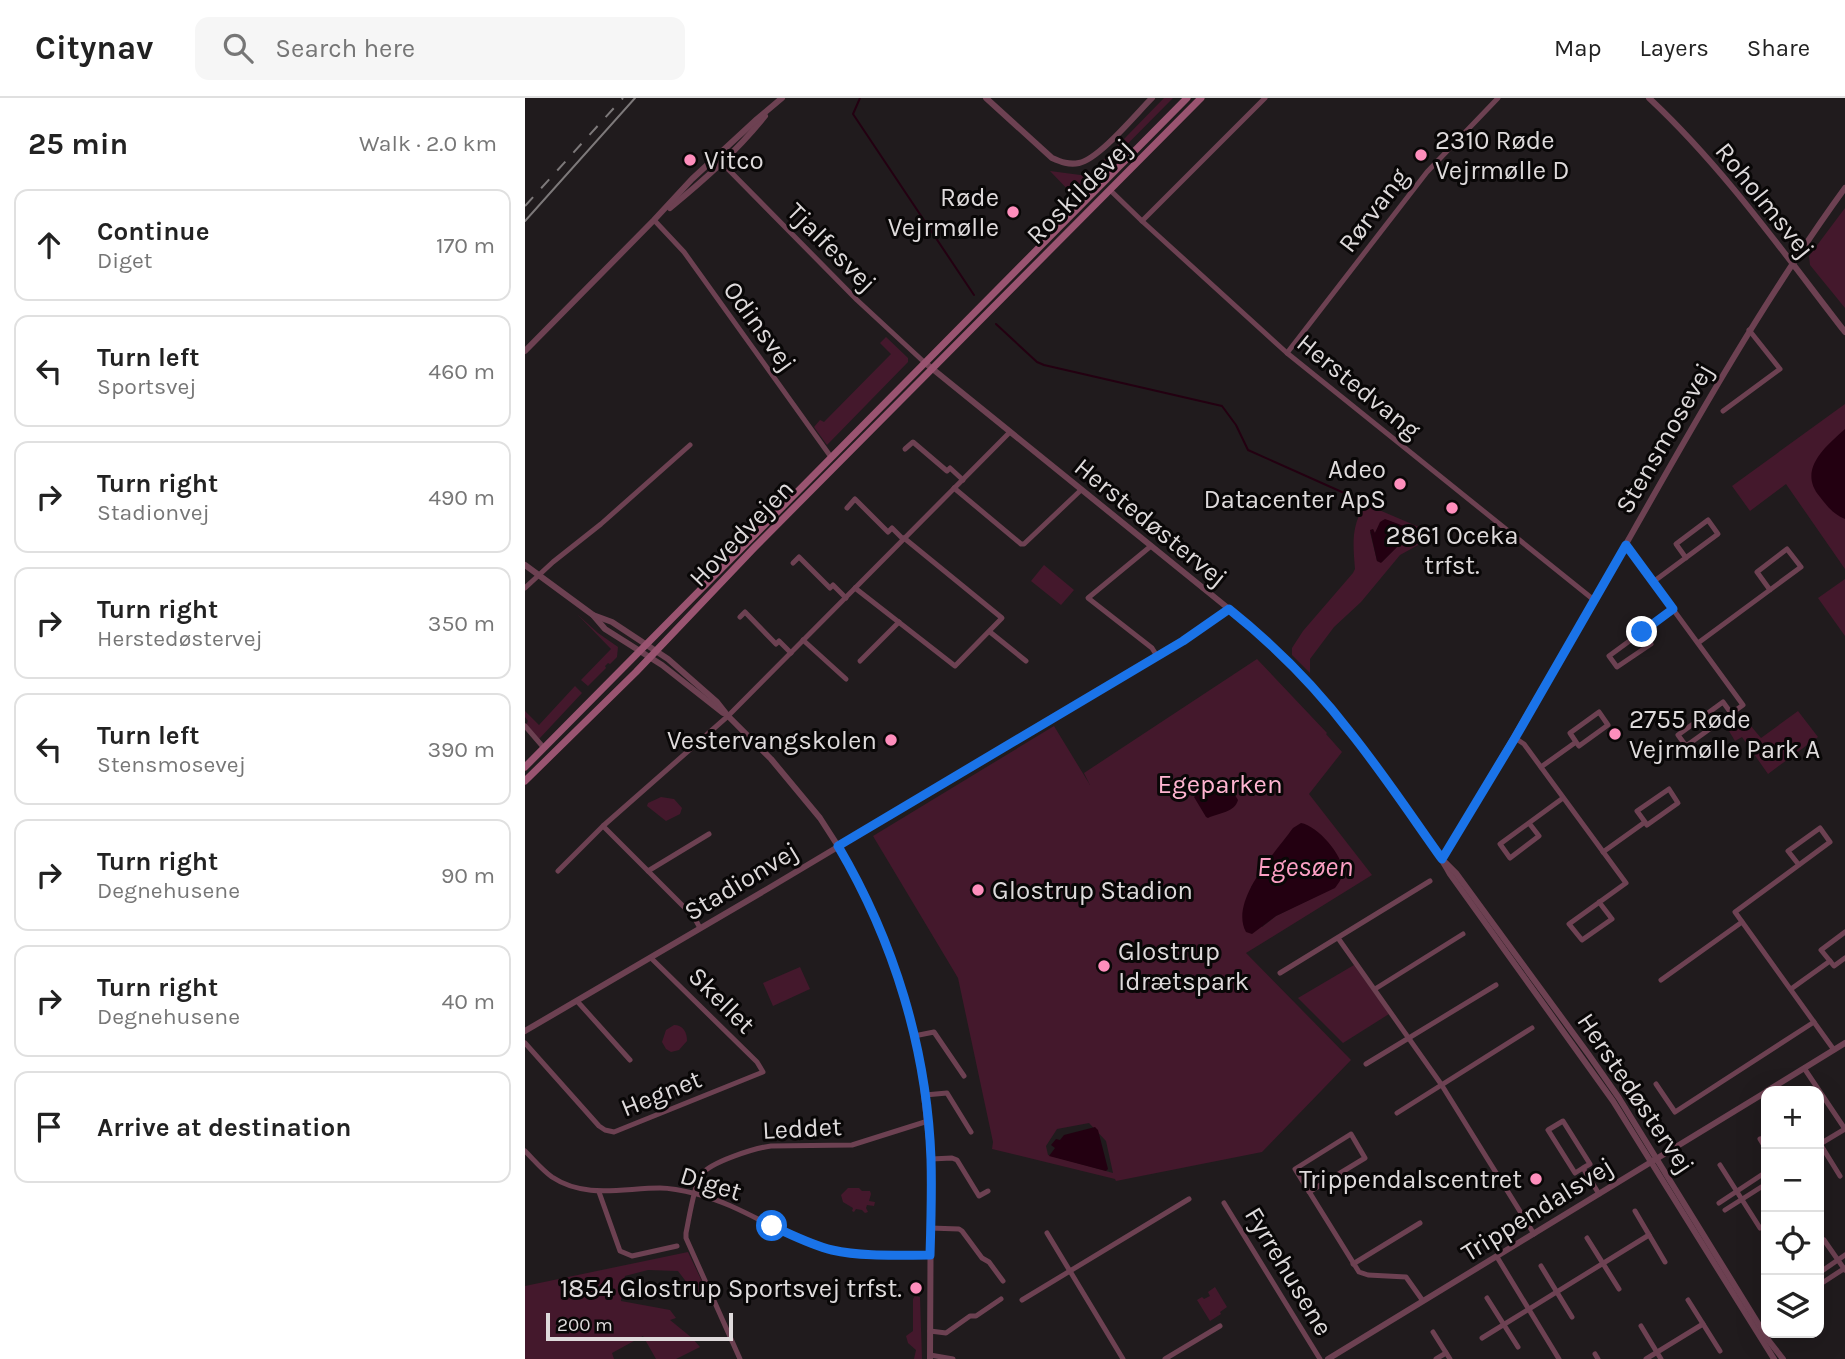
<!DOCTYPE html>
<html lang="en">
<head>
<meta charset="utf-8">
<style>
  :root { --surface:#fff; --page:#f6f6f6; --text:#222; --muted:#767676; --line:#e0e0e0 }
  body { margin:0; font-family:Karla,sans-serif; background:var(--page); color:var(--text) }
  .controls { position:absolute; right:21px; bottom:21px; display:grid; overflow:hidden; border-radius:14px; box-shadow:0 7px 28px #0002 }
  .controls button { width:63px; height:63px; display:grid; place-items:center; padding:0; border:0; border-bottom:2px solid var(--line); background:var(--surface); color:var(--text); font:35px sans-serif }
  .scale { position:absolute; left:21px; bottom:18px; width:187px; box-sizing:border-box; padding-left:7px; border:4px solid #dedadb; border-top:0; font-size:19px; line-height:24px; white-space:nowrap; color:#dedadb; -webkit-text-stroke:5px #090707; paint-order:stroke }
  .stop { position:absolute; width:21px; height:21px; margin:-16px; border:5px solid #1a73e8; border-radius:50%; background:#fff }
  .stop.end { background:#1a73e8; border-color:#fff; box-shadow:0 2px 7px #0008 }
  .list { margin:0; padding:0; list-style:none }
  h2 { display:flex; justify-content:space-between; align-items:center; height:91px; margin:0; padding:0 28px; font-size:30px }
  h2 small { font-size:23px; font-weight:400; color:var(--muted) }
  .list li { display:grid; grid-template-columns:46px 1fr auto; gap:21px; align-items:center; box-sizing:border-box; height:112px; margin:0 14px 14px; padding:0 14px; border:2px solid var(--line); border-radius:14px }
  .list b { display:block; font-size:26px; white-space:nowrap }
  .list p { margin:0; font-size:23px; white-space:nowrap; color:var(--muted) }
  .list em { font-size:23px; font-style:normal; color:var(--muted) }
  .icon { flex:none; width:38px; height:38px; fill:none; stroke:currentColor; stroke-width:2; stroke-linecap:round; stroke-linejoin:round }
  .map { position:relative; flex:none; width:1320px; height:1261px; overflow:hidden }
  header { display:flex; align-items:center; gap:42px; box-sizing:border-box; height:98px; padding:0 35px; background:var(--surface); border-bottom:2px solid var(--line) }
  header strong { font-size:33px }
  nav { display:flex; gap:38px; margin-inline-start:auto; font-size:24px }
  .search { width:490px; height:63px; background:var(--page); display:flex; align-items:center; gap:18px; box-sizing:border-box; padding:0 24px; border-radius:14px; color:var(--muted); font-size:26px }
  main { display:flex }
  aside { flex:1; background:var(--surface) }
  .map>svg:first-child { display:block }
  .green { fill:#44182c; fill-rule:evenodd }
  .water { fill:#230011 }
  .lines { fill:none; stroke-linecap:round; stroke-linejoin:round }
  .stream { stroke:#230011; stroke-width:2 }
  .minor { stroke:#6d4152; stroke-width:5 }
  .tertiary { stroke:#6d4152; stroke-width:6 }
  .secondary { stroke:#9a5471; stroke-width:7 }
  .tram { stroke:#7d797a; stroke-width:2 }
  .rail { stroke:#7d797a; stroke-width:2; stroke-dasharray:12 12; stroke-linecap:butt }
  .route { stroke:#1a73e8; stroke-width:9 }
  .poi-dot { fill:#fe8ebc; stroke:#090707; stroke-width:2.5 }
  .labels { text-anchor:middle; stroke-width:6; stroke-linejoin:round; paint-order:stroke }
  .poi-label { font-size:26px; fill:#dedadb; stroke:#090707; text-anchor:start }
  .street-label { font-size:26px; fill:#dedadb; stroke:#090707 }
  .park-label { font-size:26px; fill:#ffb5d1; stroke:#090707 }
  .water-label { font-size:28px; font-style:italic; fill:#fa9fc3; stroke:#090707 }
</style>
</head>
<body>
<header>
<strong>Citynav</strong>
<div class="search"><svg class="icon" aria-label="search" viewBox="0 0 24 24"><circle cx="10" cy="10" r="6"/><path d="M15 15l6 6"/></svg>Search here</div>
<nav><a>Map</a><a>Layers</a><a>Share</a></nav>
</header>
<main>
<aside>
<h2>25 min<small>Walk · 2.0 km</small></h2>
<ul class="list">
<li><svg class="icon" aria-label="ahead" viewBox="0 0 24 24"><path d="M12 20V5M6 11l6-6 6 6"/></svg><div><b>Continue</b><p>Diget</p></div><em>170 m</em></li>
<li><svg class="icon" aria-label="left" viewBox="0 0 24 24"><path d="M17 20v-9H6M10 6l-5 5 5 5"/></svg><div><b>Turn left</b><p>Sportsvej</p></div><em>460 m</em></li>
<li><svg class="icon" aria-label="right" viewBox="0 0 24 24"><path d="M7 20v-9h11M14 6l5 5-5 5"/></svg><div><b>Turn right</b><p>Stadionvej</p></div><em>490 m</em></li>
<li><svg class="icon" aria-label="right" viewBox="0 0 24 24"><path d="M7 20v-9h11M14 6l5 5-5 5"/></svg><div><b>Turn right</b><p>Herstedøstervej</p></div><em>350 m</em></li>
<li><svg class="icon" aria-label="left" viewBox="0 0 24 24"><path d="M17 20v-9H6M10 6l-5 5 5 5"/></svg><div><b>Turn left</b><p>Stensmosevej</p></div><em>390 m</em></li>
<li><svg class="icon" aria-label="right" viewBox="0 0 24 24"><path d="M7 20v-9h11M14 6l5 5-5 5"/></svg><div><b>Turn right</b><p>Degnehusene</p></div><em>90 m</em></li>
<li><svg class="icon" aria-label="right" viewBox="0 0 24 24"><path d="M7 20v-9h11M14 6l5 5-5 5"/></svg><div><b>Turn right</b><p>Degnehusene</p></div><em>40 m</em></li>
<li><svg class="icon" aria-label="arrive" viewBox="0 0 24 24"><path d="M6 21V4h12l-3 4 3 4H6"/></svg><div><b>Arrive at destination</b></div></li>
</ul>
</aside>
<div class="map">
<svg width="1320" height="1261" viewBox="0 0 1320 1261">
  <rect width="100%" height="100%" fill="#201b1d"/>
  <g class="green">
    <path d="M 639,0 L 648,0 L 550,99 L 525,73 L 563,78 Z"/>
    <path d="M 1320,110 L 1320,210 L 1285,167 L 1284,158 Z"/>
    <path d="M 361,239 L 383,260 L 383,264 L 302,347 L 289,329 L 295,322 L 299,324 L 366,256 L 355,245 Z"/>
    <path d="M 1320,306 L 1320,471 L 1261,386 L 1225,413 L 1207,388 Z"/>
    <path d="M 840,406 L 908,435 L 904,441 L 875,457 L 836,504 L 809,529 L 785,561 L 785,575 L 767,557 L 767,550 L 778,533 L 828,475 L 830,471 C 828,445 826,429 840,406 ZM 858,422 L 862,422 L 891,433 L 893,436 L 873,448 L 857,464 L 852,463 L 845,434 L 848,431 L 849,436 Z"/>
    <path d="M 519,467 L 549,492 L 536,507 L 506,483 Z"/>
    <path d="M 1320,481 L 1320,538 L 1293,500 Z"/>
    <path d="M 52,516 L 73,535 L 93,549 L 92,559 L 85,566 L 83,565 L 80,568 L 81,570 L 63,588 L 56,582 L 86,551 Z"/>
    <path d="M 732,561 L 802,635 L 801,636 L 817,654 L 784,696 L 847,777 L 721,855 L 826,962 L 737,1054 L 591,1083 L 590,1081 L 467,1051 L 468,1044 L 433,880 L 348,738 L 529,628 L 565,687 L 559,675 ZM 768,731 C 795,742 812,744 818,776 L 800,794 L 751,818 L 737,829 L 726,789 ZM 564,1025 L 581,1043 L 588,1075 L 523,1057 L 521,1048 L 532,1031 Z"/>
    <path d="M 50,588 L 57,595 L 14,641 L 1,627 L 3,623 L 0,619 L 0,613 L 14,627 Z"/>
    <path d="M 1273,613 L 1293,639 L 1243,676 L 1217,639 L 1210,643 L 1204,633 L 1220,621 L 1236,640 Z"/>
    <path d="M 136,699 L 149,701 L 157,710 L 155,716 L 141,723 L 122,708 L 123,705 Z"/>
    <path d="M 829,867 L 864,916 L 818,945 L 773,900 Z"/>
    <path d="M 275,869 L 285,891 L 248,908 L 238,885 Z"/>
    <path d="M 149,927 C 158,927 162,934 162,943 L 154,952 L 146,954 L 141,951 L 137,944 L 141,932 Z"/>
    <path d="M 323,1090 L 334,1090 L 337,1093 L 345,1093 L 346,1096 L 344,1103 L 350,1104 L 349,1108 L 342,1107 L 341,1110 L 343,1114 L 340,1115 L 337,1112 L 331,1111 L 329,1114 L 327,1113 L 328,1110 L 318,1104 L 316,1097 Z"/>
    <path d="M 163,1154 L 184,1198 L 175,1202 L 153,1173 L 123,1172 L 100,1178 L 96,1203 L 145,1212 L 151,1220 L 145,1222 L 167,1240 L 175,1249 L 151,1261 L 131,1261 L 118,1238 L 87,1255 L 89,1261 L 0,1261 L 0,1188 Z"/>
    <path d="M 690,1189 L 702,1209 L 695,1214 L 696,1216 L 685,1223 L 672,1202 L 677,1199 L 679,1201 L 685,1198 L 683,1194 Z"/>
    <path d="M 390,1198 L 395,1199 L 397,1261 L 389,1261 L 391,1252 L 383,1245 L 381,1238 L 388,1233 L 388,1201 Z"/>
  </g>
  <g class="water">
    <path d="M 1320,331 L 1320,421 C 1308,416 1303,409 1295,399 C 1272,372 1300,349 1320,331 Z"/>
    <path d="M 860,421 L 892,433 L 893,436 L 891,440 L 873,448 L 856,465 L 852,463 L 845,432 L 848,431 L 850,435 L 855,424 Z"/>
    <path d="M 683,689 L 687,690 L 696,696 L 710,697 L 713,702 C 710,714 694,715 683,720 L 681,719 L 669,699 L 675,692 Z"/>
    <path d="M 776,725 C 793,728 819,758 818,775 C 817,781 813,786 810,790 L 751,818 L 727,836 L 721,834 C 704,803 750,755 768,730 Z"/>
    <path d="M 570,1029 L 573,1032 L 583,1071 L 581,1073 L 524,1058 L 530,1050 L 526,1047 L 531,1041 L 535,1042 L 539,1037 Z"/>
  </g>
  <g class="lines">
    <g class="stream">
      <path d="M 335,0 L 328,16 L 449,197"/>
      <path d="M 471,226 L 512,264 L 519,267 L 697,308 L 711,327 L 723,352 L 846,407"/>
    </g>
    <g class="minor">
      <path d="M 195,63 L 332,202 L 399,264"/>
      <path d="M 585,92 L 617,123 L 762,255 L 1069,502"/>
      <path d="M 129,122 L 159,154 L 306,359"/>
      <path d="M 617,123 L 740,0"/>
      <path d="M 762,255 L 902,74 L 973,0"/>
      <path d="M 1198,313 L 1255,271 L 1224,232"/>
      <path d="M 380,351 L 388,344 L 422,373 L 425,370 L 438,382"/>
      <path d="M 429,390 L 496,446 L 499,446 L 556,392"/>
      <path d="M 322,410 L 330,401 L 363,434 L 367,430 L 378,441"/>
      <path d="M 1101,447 L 1218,607 L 1161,648 L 1153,637 L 1198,604 L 1206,615"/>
      <path d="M 626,448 L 563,500 L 627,550 L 632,558"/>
      <path d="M 268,465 L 274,459 L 305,490 L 308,487 L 321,500"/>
      <path d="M 1128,484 C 1150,468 1171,452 1193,436 L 1183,422 L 1151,446 L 1161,460"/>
      <path d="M 0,490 L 28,464 L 76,426 L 165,347"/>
      <path d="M 330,490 L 430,568 L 477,520 L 379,440"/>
      <path d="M 215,519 L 220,514 L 251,546 L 254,543 L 266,555"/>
      <path d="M 465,534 L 501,563"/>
      <path d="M 1117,534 L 1126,546 L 1092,569 L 1084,558 L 1148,511"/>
      <path d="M 278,542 L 321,581"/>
      <path d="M 1173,545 C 1207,520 1241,495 1276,469 L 1262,451 L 1232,474 L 1245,492"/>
      <path d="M 335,563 L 374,524"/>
      <path d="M 0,628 L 19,650"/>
      <path d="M 990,640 L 999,646 L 1101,785 L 1044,826 L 1057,842 L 1087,821 L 1074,804"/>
      <path d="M 1016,669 L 1051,644 L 1054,648 L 1083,627 L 1074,614 L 1045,635 L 1051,644"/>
      <path d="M 1004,725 L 1014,738 L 985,760 L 975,746 L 1038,700"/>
      <path d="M 78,728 L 169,819 L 175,830"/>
      <path d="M 1078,754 L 1120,724 L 1122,727 L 1153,705 L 1144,691 L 1112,713 L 1120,724"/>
      <path d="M 1274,767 L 1263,753 L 1295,730 L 1305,744 L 1210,814 L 1309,952"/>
      <path d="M 33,773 L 78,728 L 203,618 L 485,334"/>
      <path d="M 123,773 L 184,736"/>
      <path d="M 1320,834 L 1296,852 L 1309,868 L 1320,860"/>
      <path d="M 813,840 L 916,986 L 1009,1136"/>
      <path d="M 755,875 L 905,783"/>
      <path d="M 1136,882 L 1217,824"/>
      <path d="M 850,891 L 938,836"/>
      <path d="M 1266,891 L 1305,863"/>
      <path d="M 52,903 L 105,962"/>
      <path d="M 389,938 L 409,934 L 439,978"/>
      <path d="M 0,945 L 74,1028 L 80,1032 L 89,1034 L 238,974 L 232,964 L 126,860"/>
      <path d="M 841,966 L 971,887"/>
      <path d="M 1279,970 L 1320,1031"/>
      <path d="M 1131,986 L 1150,1014 L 1289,924"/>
      <path d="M 400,997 L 422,995 L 446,1034"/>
      <path d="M 872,1015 L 1007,930"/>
      <path d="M 1235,1041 L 1241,1051"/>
      <path d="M 1294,1044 L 1315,1078"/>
      <path d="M 1295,1046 L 1320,1031"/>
      <path d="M 0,1053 C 9,1062 17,1072 27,1079 C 60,1101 98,1090 135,1090 C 148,1090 160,1093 172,1096 C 215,1107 252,1135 294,1148 C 329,1160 369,1157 405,1157"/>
      <path d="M 406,1061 L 427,1060 L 432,1062 L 454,1098 L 463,1093"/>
      <path d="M 1195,1067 L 1235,1130"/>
      <path d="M 1058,1070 L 1050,1075 L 1023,1032 L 1038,1023 L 1065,1066 L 1058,1070 L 1074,1096"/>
      <path d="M 74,1094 L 95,1153 L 107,1158 L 152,1148"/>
      <path d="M 784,1094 L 840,1060 L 826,1036 L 770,1071 L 834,1174 L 843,1177 L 881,1179 L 898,1203"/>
      <path d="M 699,1105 L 795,1261"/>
      <path d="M 1194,1105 L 1241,1074"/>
      <path d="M 1200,1112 L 1241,1086"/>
      <path d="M 1110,1113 L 1140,1164"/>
      <path d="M 405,1130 L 434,1131 L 437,1133 L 457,1160 L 464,1164 L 478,1183"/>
      <path d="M 522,1135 L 598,1261"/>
      <path d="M 1062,1140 L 1094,1191"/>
      <path d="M 1299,1142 L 1320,1172"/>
      <path d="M 972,1159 L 1034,1261"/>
      <path d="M 828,1166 L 895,1125"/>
      <path d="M 1016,1168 L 1047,1219"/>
      <path d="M 1294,1175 L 1320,1157"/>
      <path d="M 1294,1187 L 1320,1170"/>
      <path d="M 962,1200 L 993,1249"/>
      <path d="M 497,1202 L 664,1101"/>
      <path d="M 1163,1202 L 1195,1253"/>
      <path d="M 1116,1228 L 1136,1261"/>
      <path d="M 405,1233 L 421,1235 L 445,1218 L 451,1218 L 476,1201"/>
      <path d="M 908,1234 L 925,1261"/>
      <path d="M 957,1240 L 1124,1137"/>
      <path d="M 1070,1256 L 1073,1261"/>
      <path d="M 405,1257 L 428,1261"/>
      <path d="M 215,1261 L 161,1140 L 161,1135 C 164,1121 169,1087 176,1077 C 185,1064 230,1050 246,1048 L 327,1047 L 403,1023"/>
      <path d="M 640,1261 L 695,1228"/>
      <path d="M 911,1261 L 921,1255"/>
      <path d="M 1121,1261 L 1178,1226"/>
    </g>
    <g class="tertiary">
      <path d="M 461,0 L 527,60 C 536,64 544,67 554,65 C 574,61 611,16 627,0"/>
      <path d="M 1124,0 C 1198,69 1258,154 1320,234"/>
      <path d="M 145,110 C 179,82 212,53 240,18"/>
      <path d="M 0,253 L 129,122 L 167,81 L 232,21 L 257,0"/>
      <path d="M 399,264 L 730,532 C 764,564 797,597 826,634 C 843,655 858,678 873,700 C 891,725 910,749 925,776 L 1088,1003 L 1249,1261"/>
      <path d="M 0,467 L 68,517 L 80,531 L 137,567 L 198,615"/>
      <path d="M 68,517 L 87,524 L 143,561 L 192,604 L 203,618 L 246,661 L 295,720 L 313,748 L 339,794 L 361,847 L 374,884 L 383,914 L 396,969 L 406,1061 L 405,1261"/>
      <path d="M 917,761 C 979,656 1041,552 1101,446 C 1170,324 1238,203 1320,90"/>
      <path d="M 921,765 L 931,775 L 1064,957 L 1094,1000 L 1244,1243 L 1258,1261"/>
      <path d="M 0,933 L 244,790 L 658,543 L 704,511"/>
      <path d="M 1242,993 L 1320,945"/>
      <path d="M 803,1261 L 1241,994"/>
    </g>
    <g class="secondary">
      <path d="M 0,669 L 662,0"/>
      <path d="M 0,683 L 111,574 L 229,450 L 676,0"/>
    </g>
    <path class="tram" d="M 0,123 L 110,0"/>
    <path class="rail" d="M 0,108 L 98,0"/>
  </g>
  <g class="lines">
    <path class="route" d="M 247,1128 C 267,1137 286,1147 307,1152 C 338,1159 373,1157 405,1157 C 406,1125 407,1093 406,1061 C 402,951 369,843 313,748 L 658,543 L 704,511 C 749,547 790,588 825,634 C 858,675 887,719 917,761 L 990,640 L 1101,447 L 1148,511 L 1117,534"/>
  </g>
  <g class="poi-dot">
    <circle cx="896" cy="57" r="7"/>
    <circle cx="165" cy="62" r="7"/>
    <circle cx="488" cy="114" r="7"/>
    <circle cx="875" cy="386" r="7"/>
    <circle cx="927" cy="410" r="7"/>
    <circle cx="1090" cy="636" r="7"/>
    <circle cx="366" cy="642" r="7"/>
    <circle cx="453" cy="792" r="7"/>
    <circle cx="579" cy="868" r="7"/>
    <circle cx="1011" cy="1081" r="7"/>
    <circle cx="391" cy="1190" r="7"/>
  </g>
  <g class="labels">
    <g class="poi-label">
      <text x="910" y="51">2310 Røde<tspan x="910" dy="30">Vejrmølle D</tspan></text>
      <text x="179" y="71">Vitco</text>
      <text x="474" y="108" text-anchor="end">Røde<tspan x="474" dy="30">Vejrmølle</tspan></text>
      <text x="861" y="380" text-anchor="end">Adeo<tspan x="861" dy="30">Datacenter ApS</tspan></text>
      <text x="927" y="446" text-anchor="middle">2861 Oceka<tspan x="927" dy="30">trfst.</tspan></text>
      <text x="1104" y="630">2755 Røde<tspan x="1104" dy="30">Vejrmølle Park A</tspan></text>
      <text x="352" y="651" text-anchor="end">Vestervangskolen</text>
      <text x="467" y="801">Glostrup Stadion</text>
      <text x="593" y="862">Glostrup<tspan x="593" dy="30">Idrætspark</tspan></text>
      <text x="997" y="1090" text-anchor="end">Trippendalscentret</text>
      <text x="377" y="1199" text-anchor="end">1854 Glostrup Sportsvej trfst.</text>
    </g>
    <g class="street-label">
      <text transform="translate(554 93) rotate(-45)" y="9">Roskildevej</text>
      <text transform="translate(1240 102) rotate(51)" y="9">Roholmsvej</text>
      <text transform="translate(848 112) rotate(-53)" y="9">Rørvang</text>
      <text transform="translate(307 149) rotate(45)" y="9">Tjalfesvej</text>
      <text transform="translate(235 228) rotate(54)" y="9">Odinsvej</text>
      <text transform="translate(834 288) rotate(39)" y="9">Herstedvang</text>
      <text transform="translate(1139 340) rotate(-60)" y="9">Stensmosevej</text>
      <text transform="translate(626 424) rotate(39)" y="9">Herstedøstervej</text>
      <text transform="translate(216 435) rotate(-46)" y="9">Hovedvejen</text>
      <text transform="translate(216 783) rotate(-31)" y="9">Stadionvej</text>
      <text transform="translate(197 902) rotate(45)" y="9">Skellet</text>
      <text transform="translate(136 995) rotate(-22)" y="9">Hegnet</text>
      <text transform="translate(1111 995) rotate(56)" y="9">Herstedøstervej</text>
      <text transform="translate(277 1030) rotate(-3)" y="9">Leddet</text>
      <text transform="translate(186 1085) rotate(17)" y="9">Diget</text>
      <text transform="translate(1012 1111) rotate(-32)" y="9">Trippendalsvej</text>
      <text transform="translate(764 1173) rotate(59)" y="9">Fyrrehusene</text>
    </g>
    <g class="park-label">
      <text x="695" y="695">Egeparken</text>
    </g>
    <g class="water-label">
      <text x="780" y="778">Egesøen</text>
    </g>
  </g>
</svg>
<div class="controls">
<button>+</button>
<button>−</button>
<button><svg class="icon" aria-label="locate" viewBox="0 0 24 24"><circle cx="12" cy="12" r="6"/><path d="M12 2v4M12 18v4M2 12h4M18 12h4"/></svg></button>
<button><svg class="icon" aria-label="layers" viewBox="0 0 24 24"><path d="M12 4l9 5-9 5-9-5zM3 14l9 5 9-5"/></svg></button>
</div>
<div class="scale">200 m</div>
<div class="stop" style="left:247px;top:1128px"></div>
<div class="stop end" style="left:1117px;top:534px"></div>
</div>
</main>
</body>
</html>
